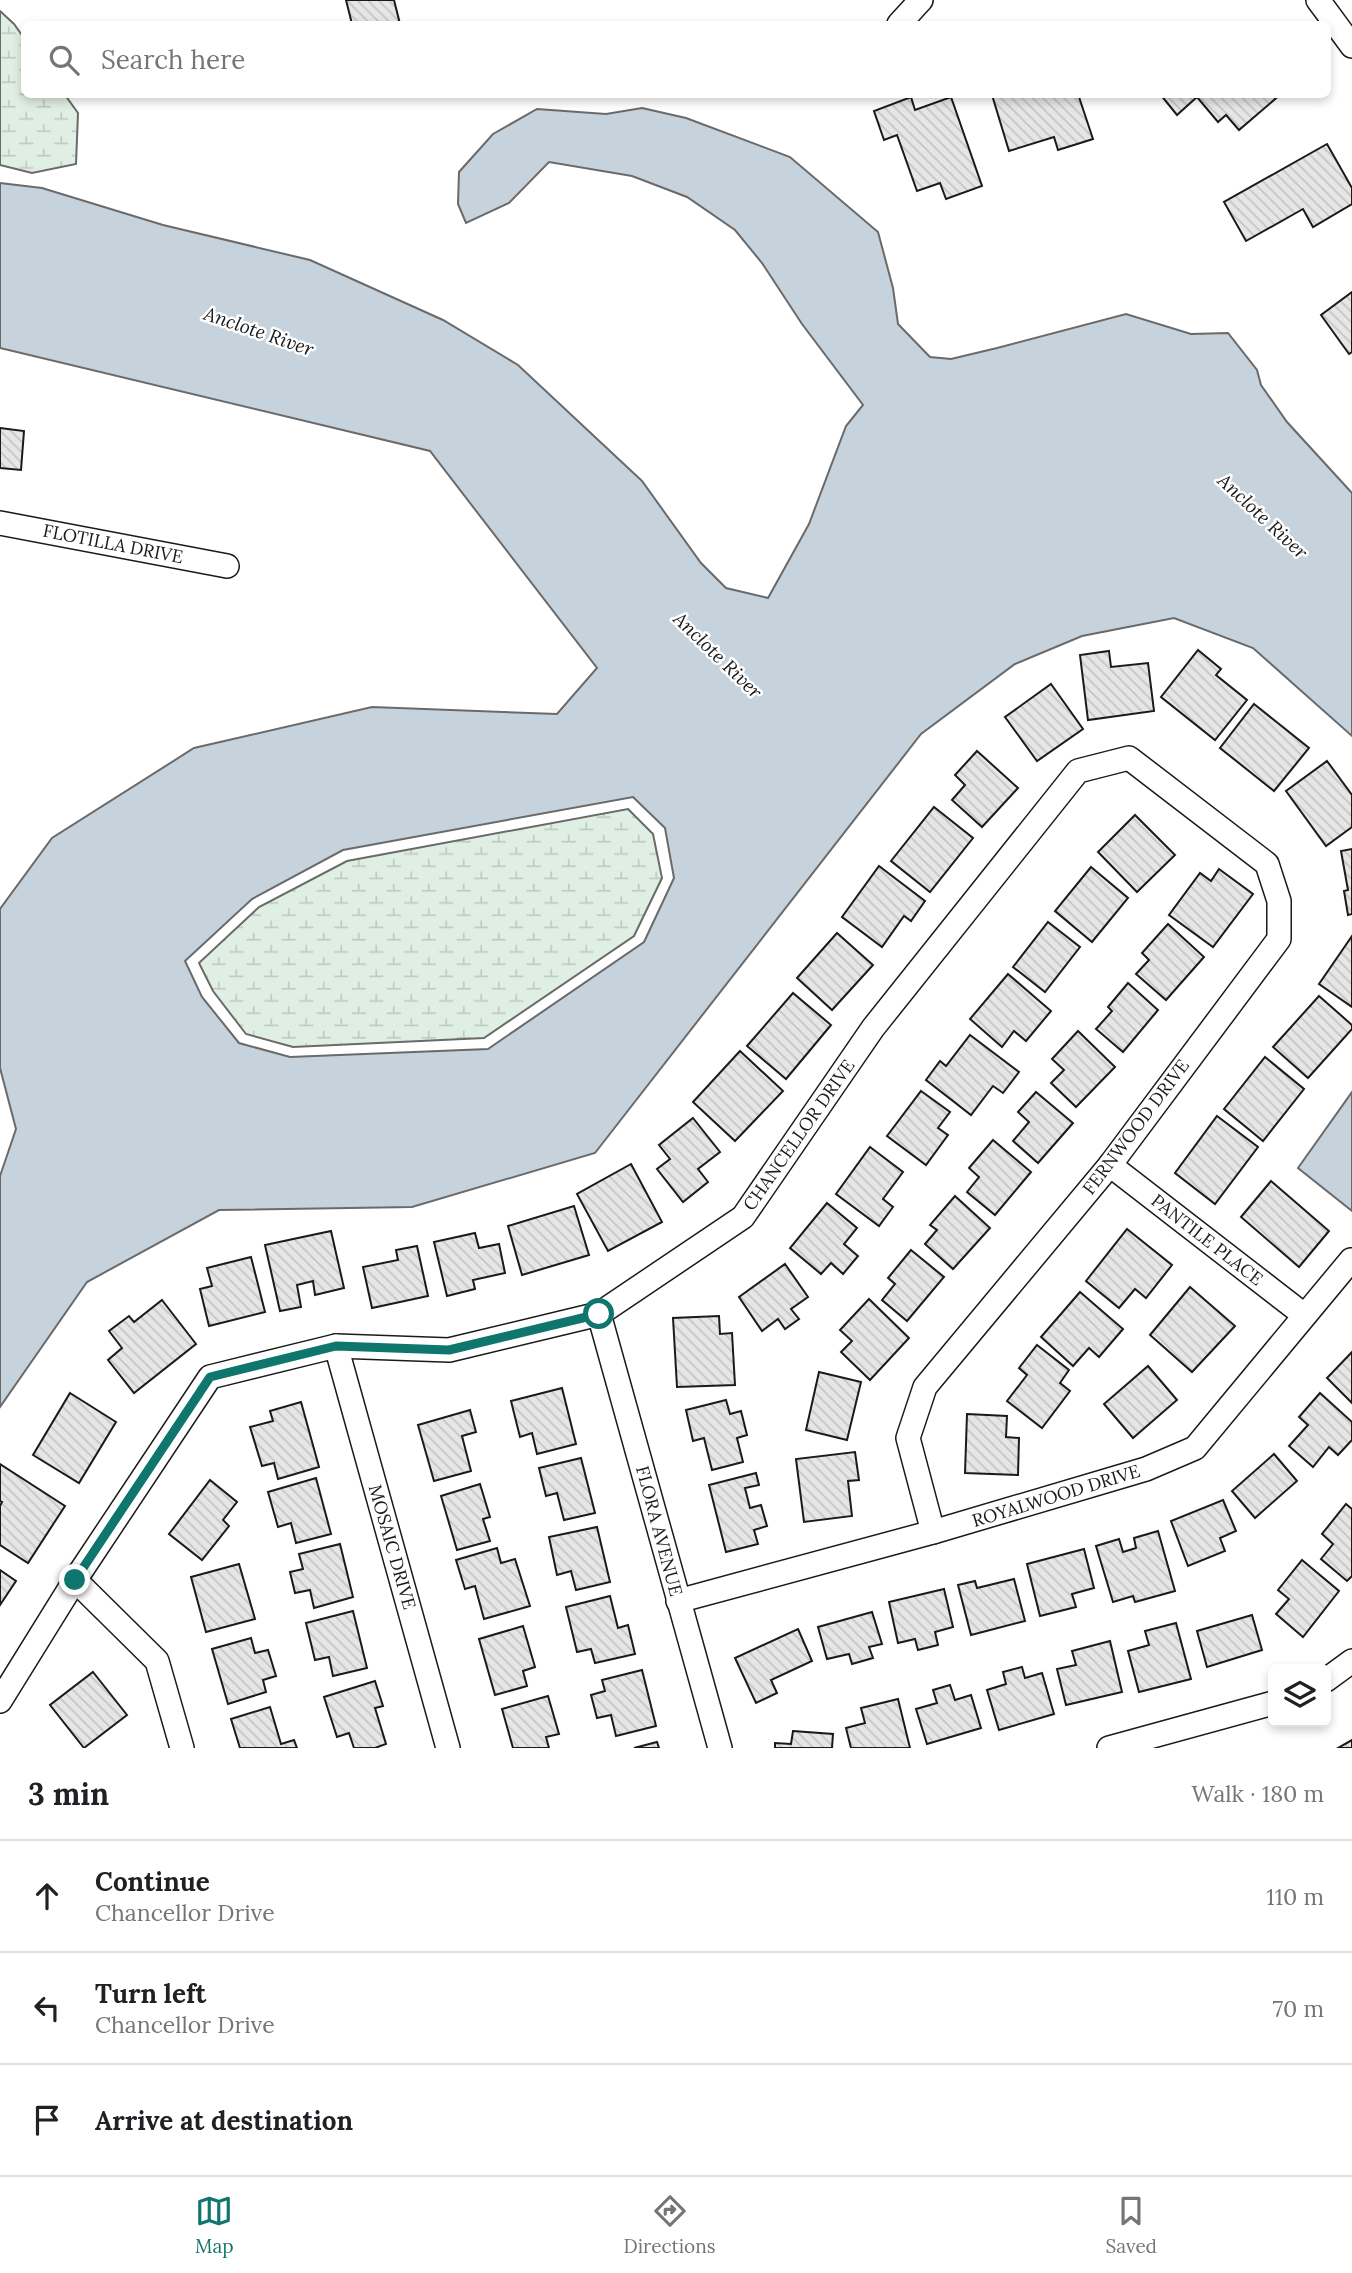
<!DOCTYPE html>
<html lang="en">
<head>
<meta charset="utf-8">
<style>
  :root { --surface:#fff; --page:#f6f6f6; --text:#202124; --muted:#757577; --line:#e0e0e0; --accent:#0f766e }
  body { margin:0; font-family:Lora,serif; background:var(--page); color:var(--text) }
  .controls { position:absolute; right:21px; bottom:21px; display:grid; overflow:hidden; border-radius:10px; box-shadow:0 4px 10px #0003 }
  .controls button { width:63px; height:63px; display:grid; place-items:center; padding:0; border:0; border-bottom:2px solid var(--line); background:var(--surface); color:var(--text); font:35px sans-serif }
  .stop { position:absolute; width:21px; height:21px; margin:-16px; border:5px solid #0f766e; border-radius:50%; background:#fff }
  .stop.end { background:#0f766e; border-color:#fff; box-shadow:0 2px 7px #0008 }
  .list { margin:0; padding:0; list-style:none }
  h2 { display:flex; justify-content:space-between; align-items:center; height:91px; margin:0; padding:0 28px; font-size:30px }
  h2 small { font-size:23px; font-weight:400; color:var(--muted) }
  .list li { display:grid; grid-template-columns:46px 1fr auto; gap:21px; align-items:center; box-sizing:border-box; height:112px; padding:0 28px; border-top:2px solid var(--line) }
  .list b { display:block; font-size:26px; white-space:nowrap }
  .list p { margin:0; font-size:23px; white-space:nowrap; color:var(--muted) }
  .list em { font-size:23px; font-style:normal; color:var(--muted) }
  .icon { flex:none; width:38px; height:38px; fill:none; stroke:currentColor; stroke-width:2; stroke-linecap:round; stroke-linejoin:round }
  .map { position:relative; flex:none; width:1352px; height:1748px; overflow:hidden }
  .search { position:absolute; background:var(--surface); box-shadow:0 4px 10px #0003; left:21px; right:21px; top:21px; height:77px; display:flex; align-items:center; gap:18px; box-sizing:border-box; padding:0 24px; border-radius:10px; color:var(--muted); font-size:26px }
  .sheet { height:427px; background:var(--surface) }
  nav { display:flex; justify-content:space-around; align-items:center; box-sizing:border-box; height:98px; border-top:2px solid var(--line); background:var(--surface); font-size:19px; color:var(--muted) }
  nav a { display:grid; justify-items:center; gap:4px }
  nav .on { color:var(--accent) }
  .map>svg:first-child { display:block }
  .wetland { fill:url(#wetland-marsh); stroke:#6a6a6a; stroke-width:2 }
  .water { fill:#c6d2dc; stroke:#6a6a6a; stroke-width:2; fill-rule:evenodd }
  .building { fill:url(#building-back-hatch); stroke:#1a1a1a; stroke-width:2 }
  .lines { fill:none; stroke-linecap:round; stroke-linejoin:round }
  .street-casing { stroke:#1a1a1a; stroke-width:26 }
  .street { stroke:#fff; stroke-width:23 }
  .route { stroke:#0f766e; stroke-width:9 }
  .labels { text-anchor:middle; stroke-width:5; stroke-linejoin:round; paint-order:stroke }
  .street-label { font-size:18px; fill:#1a1a1a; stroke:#fff }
  .water-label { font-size:19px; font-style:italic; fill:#1a1a1a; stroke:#fff }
</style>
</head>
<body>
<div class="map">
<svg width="1352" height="1748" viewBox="0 0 1352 1748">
  <defs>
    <pattern id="wetland-marsh" width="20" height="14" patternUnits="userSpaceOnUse" patternTransform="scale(1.75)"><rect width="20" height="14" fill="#e0efe3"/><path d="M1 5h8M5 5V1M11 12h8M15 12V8" fill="none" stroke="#c0ccc2"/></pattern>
    <pattern id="building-back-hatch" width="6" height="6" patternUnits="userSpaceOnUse" patternTransform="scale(1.75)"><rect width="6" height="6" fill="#e6e6e6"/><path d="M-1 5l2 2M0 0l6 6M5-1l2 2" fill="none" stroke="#c5c5c5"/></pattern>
  </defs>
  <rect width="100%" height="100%" fill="#fff"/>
  <g class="wetland">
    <path d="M 0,11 L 14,24 L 24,38 L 24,94 L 65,95 L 78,113 L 76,164 L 32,173 L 0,165 Z"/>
    <path d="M 628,809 L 653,834 L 662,878 L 634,936 L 484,1038 L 293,1047 L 246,1034 L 213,991 L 199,963 L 259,907 L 347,861 Z"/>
  </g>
  <g class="water">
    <path d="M 642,108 L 686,118 L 790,157 L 878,232 L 893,288 L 898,324 L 930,357 L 951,359 L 997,348 L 1126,314 L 1191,334 L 1228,333 L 1257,370 L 1261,385 L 1287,422 L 1352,493 L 1352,736 L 1253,648 L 1174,618 L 1082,636 L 1015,664 L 921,734 L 595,1153 L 412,1207 L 219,1210 L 87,1282 L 0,1407 L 0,1176 L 16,1129 L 0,1068 L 0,909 L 52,838 L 194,748 L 372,707 L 557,714 L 597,668 L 430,451 L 0,348 L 0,183 L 42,188 L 163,225 L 310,260 L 443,320 L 518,365 L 642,481 L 701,563 L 726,588 L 768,598 L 809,524 L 846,426 L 863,405 L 802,324 L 762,263 L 735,230 L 687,197 L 632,176 L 549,162 L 509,203 L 466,223 L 458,204 L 459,172 L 493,134 L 537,109 L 606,114 ZM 633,797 L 665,828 L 674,878 L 644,942 L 488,1049 L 290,1057 L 239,1043 L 202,997 L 185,961 L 252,899 L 343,850 Z"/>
    <path d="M 1352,1092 L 1352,1211 L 1298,1168 Z"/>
  </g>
  <g class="building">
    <path d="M 346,0 L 394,0 L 400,24 L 352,24 Z"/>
    <path d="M 1078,94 L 1093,139 L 1058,150 L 1054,137 L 1009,151 L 992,95 Z"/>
    <path d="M 1160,94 L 1281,94 L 1239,130 L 1226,115 L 1218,122 L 1197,97 L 1177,115 Z"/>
    <path d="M 911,97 L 915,110 L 951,97 L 982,186 L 946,199 L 940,183 L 917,191 L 897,135 L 884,140 L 874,111 Z"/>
    <path d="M 1327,144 L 1352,188 L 1352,204 L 1313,227 L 1303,209 L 1246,241 L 1224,202 Z"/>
    <path d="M 1352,292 L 1352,352 L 1349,354 L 1321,315 Z"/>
    <path d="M 0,428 L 24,431 L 21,470 L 0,468 Z"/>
    <path d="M 1198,650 L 1221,669 L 1216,675 L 1247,700 L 1215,740 L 1161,697 Z"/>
    <path d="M 1109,651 L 1111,667 L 1148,663 L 1154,711 L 1088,720 L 1080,655 Z"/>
    <path d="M 1051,684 L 1083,729 L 1037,761 L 1005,717 Z"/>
    <path d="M 1254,704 L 1309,748 L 1274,791 L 1220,748 Z"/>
    <path d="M 977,751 L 1018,788 L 982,827 L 952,800 L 965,785 L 955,775 Z"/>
    <path d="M 1327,761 L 1352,795 L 1352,827 L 1326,846 L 1286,791 Z"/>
    <path d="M 934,807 L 973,838 L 930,892 L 891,861 Z"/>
    <path d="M 1135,815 L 1175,855 L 1137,892 L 1098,852 Z"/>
    <path d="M 1352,849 L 1352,914 L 1348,915 L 1344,891 L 1348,890 L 1341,851 Z"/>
    <path d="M 879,866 L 925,901 L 911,921 L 904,916 L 882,947 L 842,917 Z"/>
    <path d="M 1091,867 L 1128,898 L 1092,942 L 1055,911 Z"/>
    <path d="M 1219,869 L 1253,894 L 1213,947 L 1169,915 L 1200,873 L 1211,881 Z"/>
    <path d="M 1048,922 L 1080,947 L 1045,992 L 1013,967 Z"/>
    <path d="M 1168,924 L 1204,957 L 1166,1000 L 1136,974 L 1149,960 L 1142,953 Z"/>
    <path d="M 837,933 L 873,965 L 832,1010 L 797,978 Z"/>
    <path d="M 1352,936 L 1352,1007 L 1319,984 Z"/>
    <path d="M 1008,974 L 1051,1011 L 1026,1041 L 1014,1031 L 1002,1047 L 970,1019 Z"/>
    <path d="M 1128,983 L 1158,1010 L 1123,1052 L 1096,1029 L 1112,1011 L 1108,1007 Z"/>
    <path d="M 793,993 L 831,1025 L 786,1079 L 747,1046 Z"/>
    <path d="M 1319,996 L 1352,1025 L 1352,1029 L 1308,1078 L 1273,1047 Z"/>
    <path d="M 1078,1031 L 1115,1067 L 1076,1107 L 1051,1083 L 1064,1070 L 1052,1059 Z"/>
    <path d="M 970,1035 L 1019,1072 L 1003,1093 L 993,1086 L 971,1115 L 926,1080 L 940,1061 L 946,1066 Z"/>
    <path d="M 740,1051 L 783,1091 L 735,1141 L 693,1102 Z"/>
    <path d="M 1265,1057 L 1304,1089 L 1263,1141 L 1224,1109 Z"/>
    <path d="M 921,1091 L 950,1112 L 938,1128 L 948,1135 L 926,1165 L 887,1136 Z"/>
    <path d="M 1036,1092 L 1073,1123 L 1038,1163 L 1013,1141 L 1029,1122 L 1018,1112 Z"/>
    <path d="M 1217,1116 L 1258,1147 L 1215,1204 L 1175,1173 Z"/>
    <path d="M 693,1118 L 720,1152 L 698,1169 L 708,1182 L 683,1202 L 657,1169 L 670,1159 L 659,1145 Z"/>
    <path d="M 993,1140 L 1031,1172 L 995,1215 L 967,1192 L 979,1177 L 969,1168 Z"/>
    <path d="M 870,1147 L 903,1172 L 883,1199 L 893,1207 L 879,1226 L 836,1194 Z"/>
    <path d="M 631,1164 L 662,1222 L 608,1251 L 577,1194 Z"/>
    <path d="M 1271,1181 L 1329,1231 L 1299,1267 L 1241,1217 Z"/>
    <path d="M 955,1196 L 990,1228 L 953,1269 L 925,1244 L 937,1230 L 930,1225 Z"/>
    <path d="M 827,1203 L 857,1228 L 844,1244 L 858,1256 L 843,1274 L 831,1263 L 821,1274 L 790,1248 Z"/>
    <path d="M 574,1206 L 589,1255 L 522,1275 L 508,1226 Z"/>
    <path d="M 1127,1229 L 1172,1265 L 1146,1298 L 1135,1289 L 1119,1308 L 1086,1281 Z"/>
    <path d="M 331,1231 L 344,1288 L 315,1295 L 313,1281 L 297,1285 L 301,1307 L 280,1311 L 265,1245 Z"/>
    <path d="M 475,1233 L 479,1248 L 499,1244 L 505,1273 L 473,1280 L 475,1289 L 447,1296 L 434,1242 Z"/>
    <path d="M 417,1246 L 428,1296 L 372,1308 L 363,1267 L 398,1260 L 396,1250 Z"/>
    <path d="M 911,1250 L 944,1277 L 907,1321 L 882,1300 L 895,1284 L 888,1278 Z"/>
    <path d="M 251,1257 L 265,1312 L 209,1326 L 200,1289 L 212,1286 L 207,1268 Z"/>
    <path d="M 785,1264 L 808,1297 L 791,1309 L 799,1319 L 785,1329 L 778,1319 L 762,1331 L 739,1297 Z"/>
    <path d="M 1190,1287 L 1235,1326 L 1192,1372 L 1150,1335 Z"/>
    <path d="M 1080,1292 L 1123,1329 L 1099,1357 L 1089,1348 L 1073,1366 L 1041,1337 Z"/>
    <path d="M 869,1299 L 909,1338 L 870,1380 L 841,1352 L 852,1341 L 840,1330 Z"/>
    <path d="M 162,1300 L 196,1344 L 134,1393 L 108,1360 L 122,1348 L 109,1331 L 129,1316 L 134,1322 Z"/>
    <path d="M 719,1316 L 720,1334 L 732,1333 L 735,1385 L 677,1387 L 673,1318 Z"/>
    <path d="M 1037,1345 L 1069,1370 L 1060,1383 L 1070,1391 L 1042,1428 L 1007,1401 L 1027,1375 L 1019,1368 Z"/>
    <path d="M 1352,1352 L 1352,1403 L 1327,1378 Z"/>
    <path d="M 1148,1366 L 1177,1400 L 1133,1438 L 1104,1404 Z"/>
    <path d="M 819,1372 L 861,1382 L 847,1440 L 806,1430 Z"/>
    <path d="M 562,1388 L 576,1444 L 537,1454 L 532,1433 L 520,1437 L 511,1401 Z"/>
    <path d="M 70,1393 L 116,1422 L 79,1483 L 33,1455 Z"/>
    <path d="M 1320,1393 L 1352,1422 L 1352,1440 L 1338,1455 L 1329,1447 L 1313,1467 L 1289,1446 L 1308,1425 L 1299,1417 Z"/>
    <path d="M 726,1400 L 730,1414 L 741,1411 L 747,1435 L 737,1438 L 743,1462 L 712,1470 L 704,1438 L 693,1441 L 686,1410 Z"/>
    <path d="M 301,1402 L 319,1467 L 278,1479 L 274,1463 L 262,1466 L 250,1427 L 273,1421 L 270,1411 Z"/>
    <path d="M 470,1410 L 476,1432 L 462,1436 L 471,1471 L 434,1481 L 418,1425 Z"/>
    <path d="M 967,1414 L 1007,1416 L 1006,1437 L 1019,1438 L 1018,1475 L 965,1473 Z"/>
    <path d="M 855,1452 L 859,1480 L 848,1481 L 852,1516 L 804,1522 L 796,1459 Z"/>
    <path d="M 1274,1454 L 1297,1481 L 1255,1518 L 1232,1491 Z"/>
    <path d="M 581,1458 L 595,1513 L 564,1520 L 557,1493 L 546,1496 L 539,1468 Z"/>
    <path d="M 0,1464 L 65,1506 L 28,1563 L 0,1545 L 0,1506 L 2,1502 L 0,1501 Z"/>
    <path d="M 756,1473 L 759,1485 L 745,1488 L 750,1508 L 761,1505 L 767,1526 L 754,1530 L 758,1544 L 726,1552 L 709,1485 Z"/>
    <path d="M 316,1478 L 331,1534 L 296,1543 L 291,1523 L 278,1527 L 268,1492 Z"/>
    <path d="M 210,1480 L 237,1502 L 223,1520 L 229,1526 L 202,1560 L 169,1534 Z"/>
    <path d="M 480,1484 L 490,1517 L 483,1519 L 490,1541 L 457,1550 L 441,1496 Z"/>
    <path d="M 1223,1500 L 1236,1531 L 1220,1538 L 1225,1551 L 1188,1566 L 1171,1521 Z"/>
    <path d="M 1346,1504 L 1352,1509 L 1352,1576 L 1347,1581 L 1321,1559 L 1333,1544 L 1322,1534 Z"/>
    <path d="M 597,1527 L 610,1582 L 576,1590 L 571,1571 L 557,1575 L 549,1537 Z"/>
    <path d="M 1158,1531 L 1175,1591 L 1135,1602 L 1133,1596 L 1113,1602 L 1096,1546 L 1119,1539 L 1123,1552 L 1136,1548 L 1134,1538 Z"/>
    <path d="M 340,1544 L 353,1597 L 314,1608 L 310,1590 L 295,1593 L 290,1572 L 303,1569 L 299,1554 Z"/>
    <path d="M 497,1548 L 501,1563 L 515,1559 L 530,1606 L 484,1619 L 475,1586 L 465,1589 L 456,1560 Z"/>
    <path d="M 1084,1549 L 1094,1588 L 1072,1594 L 1076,1607 L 1040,1616 L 1027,1564 Z"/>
    <path d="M 1302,1560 L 1339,1591 L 1303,1637 L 1276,1614 L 1289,1599 L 1278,1590 Z"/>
    <path d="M 239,1564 L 255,1619 L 206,1632 L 191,1577 Z"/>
    <path d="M 0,1570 L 16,1581 L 0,1605 Z"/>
    <path d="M 1014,1579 L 1025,1621 L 971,1635 L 958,1585 L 975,1581 L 977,1588 Z"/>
    <path d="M 944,1589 L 953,1627 L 935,1632 L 938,1645 L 918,1650 L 915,1639 L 898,1643 L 889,1602 Z"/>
    <path d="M 610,1596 L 618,1628 L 628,1625 L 635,1654 L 595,1663 L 591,1649 L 577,1652 L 566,1607 Z"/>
    <path d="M 353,1611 L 367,1668 L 333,1676 L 329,1657 L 315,1660 L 306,1623 Z"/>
    <path d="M 872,1612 L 882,1644 L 869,1647 L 873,1658 L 852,1664 L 849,1654 L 827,1659 L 818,1627 Z"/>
    <path d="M 1252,1615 L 1262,1650 L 1207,1667 L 1197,1631 Z"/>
    <path d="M 1176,1623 L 1191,1679 L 1139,1692 L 1128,1651 L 1149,1645 L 1145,1631 Z"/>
    <path d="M 523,1626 L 535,1667 L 523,1671 L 527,1686 L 495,1695 L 479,1639 Z"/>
    <path d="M 798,1629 L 812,1661 L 771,1680 L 777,1693 L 756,1703 L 735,1658 Z"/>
    <path d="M 251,1638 L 255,1653 L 268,1650 L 276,1676 L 263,1680 L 266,1692 L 228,1704 L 212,1649 Z"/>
    <path d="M 1110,1641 L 1122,1692 L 1066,1705 L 1057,1669 L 1076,1665 L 1072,1651 Z"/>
    <path d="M 1022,1667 L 1025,1678 L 1042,1673 L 1054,1714 L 999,1730 L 987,1690 L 1006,1684 L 1003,1672 Z"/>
    <path d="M 642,1670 L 656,1726 L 616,1736 L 611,1715 L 597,1718 L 591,1695 L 605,1691 L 602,1680 Z"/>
    <path d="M 93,1672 L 127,1715 L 84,1748 L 50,1705 Z"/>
    <path d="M 375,1681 L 383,1706 L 375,1708 L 386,1744 L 375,1748 L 354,1748 L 349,1733 L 337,1737 L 324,1697 Z"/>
    <path d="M 950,1685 L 955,1700 L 971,1695 L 981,1728 L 927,1744 L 916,1709 L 937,1703 L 933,1690 Z"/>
    <path d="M 548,1696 L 559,1734 L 546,1737 L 549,1748 L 513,1748 L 502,1709 Z"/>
    <path d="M 898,1699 L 910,1748 L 851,1748 L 846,1728 L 865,1723 L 861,1708 Z"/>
    <path d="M 270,1707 L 281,1744 L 294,1740 L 297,1748 L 240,1748 L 231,1719 Z"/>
    <path d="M 793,1731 L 833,1734 L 832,1748 L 775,1748 L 775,1743 L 791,1744 Z"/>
    <path d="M 1352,1740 L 1352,1748 L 1338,1748 Z"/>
    <path d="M 657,1742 L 659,1748 L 634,1748 Z"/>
  </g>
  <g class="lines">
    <defs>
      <g id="street">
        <path d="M 1318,0 L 1352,46"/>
        <path d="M 899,24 L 921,0"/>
        <path d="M 0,523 L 227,566"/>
        <path d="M 1110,1165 L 1304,1315"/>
        <path d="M 599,1314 L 720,1748"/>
        <path d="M 336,1346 L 448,1748"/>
        <path d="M 75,1580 L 157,1661 L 182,1748"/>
        <path d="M 678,1601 L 933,1532 L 1146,1469 L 1195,1448 L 1351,1260"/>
        <path d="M 1326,1680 L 1352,1661"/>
        <path d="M 0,1701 L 75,1580 L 210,1377 L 336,1346 L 449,1350 L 599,1314 L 743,1217 L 873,1028 L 1078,771 L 1129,758 L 1267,864 L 1279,901 L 1279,939 L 1110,1165 L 925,1387 L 908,1438 L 933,1532"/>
        <path d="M 1109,1748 L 1273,1703"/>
      </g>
    </defs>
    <use href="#street" class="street-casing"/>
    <use href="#street" class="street"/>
  </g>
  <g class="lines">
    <path class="route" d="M 75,1580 L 210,1377 L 336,1346 L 449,1350 L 599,1314"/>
  </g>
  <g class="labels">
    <g class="street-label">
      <text transform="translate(113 544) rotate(11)" y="6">FLOTILLA DRIVE</text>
      <text transform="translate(1136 1127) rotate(-53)" y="6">FERNWOOD DRIVE</text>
      <text transform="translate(799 1135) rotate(-55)" y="6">CHANCELLOR DRIVE</text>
      <text transform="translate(1207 1240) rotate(38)" y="6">PANTILE PLACE</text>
      <text transform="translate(1056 1496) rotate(-17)" y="6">ROYALWOOD DRIVE</text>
      <text transform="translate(659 1531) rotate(75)" y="6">FLORA AVENUE</text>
      <text transform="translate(392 1547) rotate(74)" y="6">MOSAIC DRIVE</text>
    </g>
    <g class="water-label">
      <text transform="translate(259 331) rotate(19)" y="7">Anclote River</text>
      <text transform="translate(1263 516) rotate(43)" y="7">Anclote River</text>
      <text transform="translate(718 655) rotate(44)" y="7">Anclote River</text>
    </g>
  </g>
</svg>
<div class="controls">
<button><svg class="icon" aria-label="layers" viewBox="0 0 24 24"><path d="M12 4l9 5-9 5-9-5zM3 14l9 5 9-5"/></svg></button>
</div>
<div class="stop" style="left:599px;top:1314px"></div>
<div class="stop end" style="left:75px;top:1580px"></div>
<div class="search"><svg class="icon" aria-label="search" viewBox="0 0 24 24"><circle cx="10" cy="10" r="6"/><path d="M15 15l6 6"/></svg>Search here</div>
</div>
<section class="sheet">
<h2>3 min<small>Walk · 180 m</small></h2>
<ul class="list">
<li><svg class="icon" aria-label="ahead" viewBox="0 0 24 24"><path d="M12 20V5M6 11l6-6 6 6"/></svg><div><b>Continue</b><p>Chancellor Drive</p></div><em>110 m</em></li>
<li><svg class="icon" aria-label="left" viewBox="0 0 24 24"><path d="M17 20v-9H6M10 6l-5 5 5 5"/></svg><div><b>Turn left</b><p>Chancellor Drive</p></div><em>70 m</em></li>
<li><svg class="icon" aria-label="arrive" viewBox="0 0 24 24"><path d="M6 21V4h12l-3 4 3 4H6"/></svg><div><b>Arrive at destination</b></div></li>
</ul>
</section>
<nav>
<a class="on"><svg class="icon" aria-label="map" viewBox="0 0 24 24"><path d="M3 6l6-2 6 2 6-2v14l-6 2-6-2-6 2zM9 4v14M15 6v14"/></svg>Map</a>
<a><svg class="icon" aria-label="directions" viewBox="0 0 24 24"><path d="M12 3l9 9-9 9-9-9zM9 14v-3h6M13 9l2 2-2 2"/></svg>Directions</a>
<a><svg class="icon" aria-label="saved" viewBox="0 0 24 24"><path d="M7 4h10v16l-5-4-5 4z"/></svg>Saved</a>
</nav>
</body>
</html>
